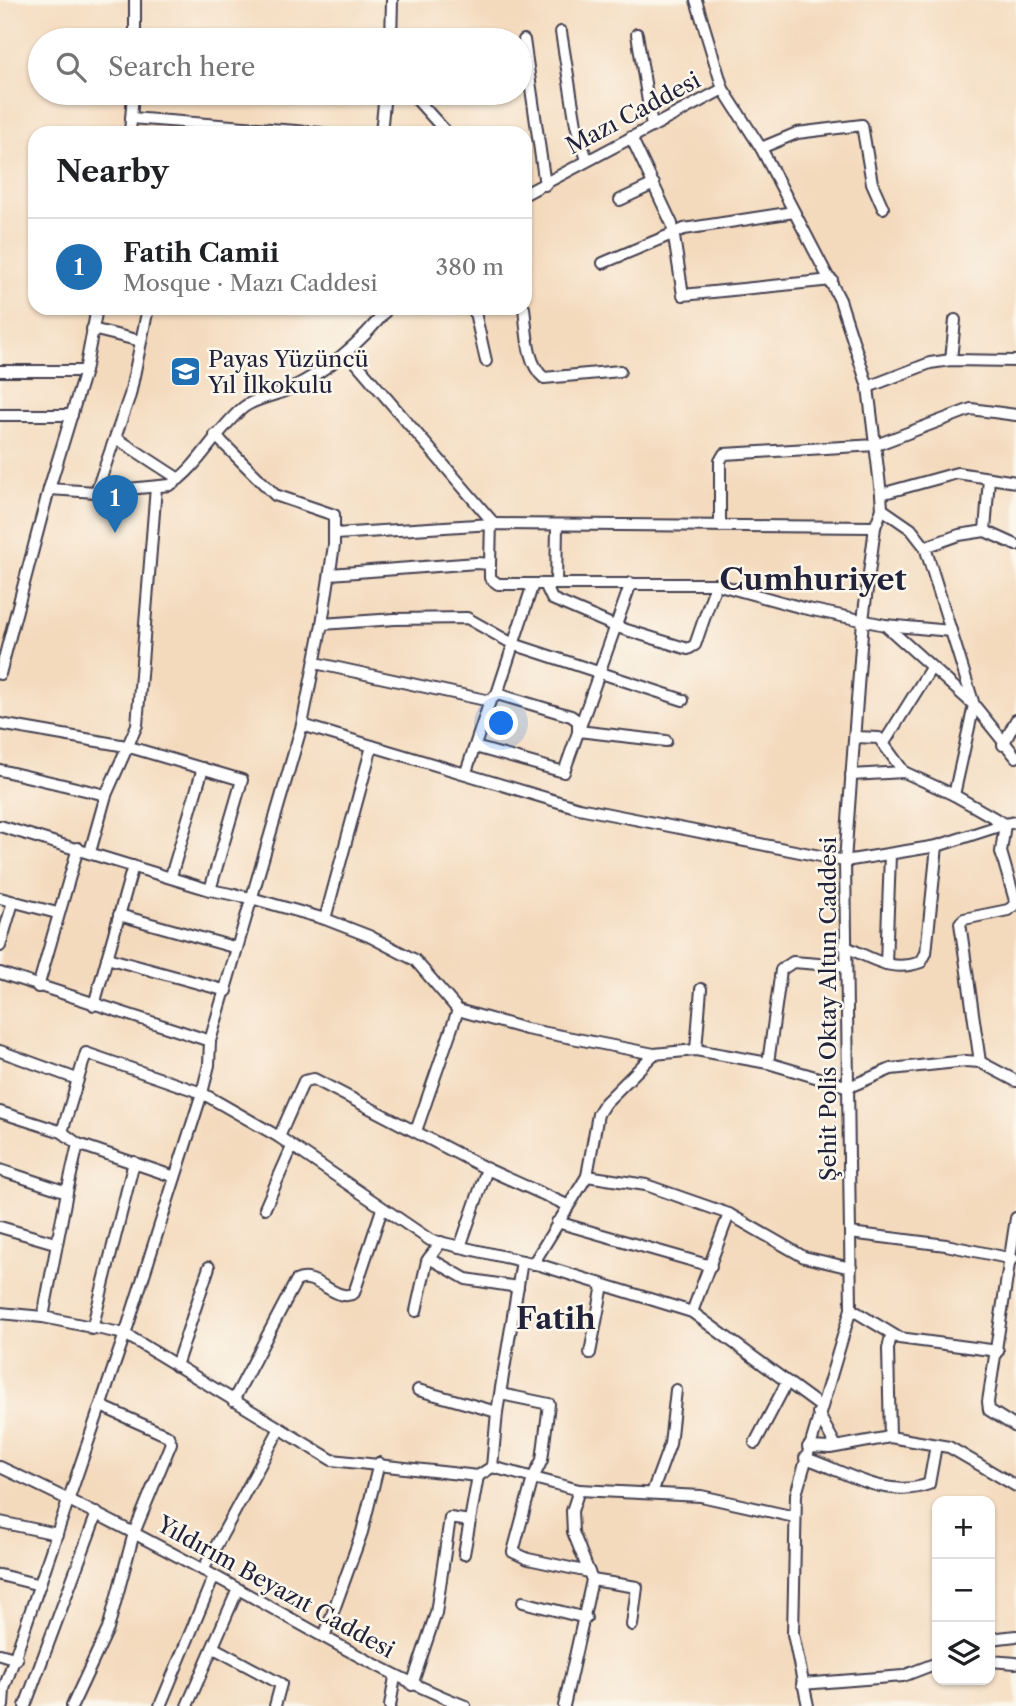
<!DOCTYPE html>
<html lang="en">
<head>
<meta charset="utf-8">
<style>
  :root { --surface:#fff; --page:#f6f6f6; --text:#202124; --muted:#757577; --line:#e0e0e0; --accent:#1f6fb2 }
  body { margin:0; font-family:"Libre Caslon Text",serif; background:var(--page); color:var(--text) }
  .controls { position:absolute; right:21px; bottom:21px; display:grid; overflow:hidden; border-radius:14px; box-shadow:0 2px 5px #0004 }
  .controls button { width:63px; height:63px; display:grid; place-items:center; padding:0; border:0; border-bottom:2px solid var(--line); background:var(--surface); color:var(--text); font:35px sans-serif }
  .you { position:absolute; left:502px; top:724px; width:24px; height:24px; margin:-18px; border:5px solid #fff; border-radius:50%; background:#1a73e8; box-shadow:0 0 0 10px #1a73e833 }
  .badge { display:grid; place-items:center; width:46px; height:46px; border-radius:50%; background:var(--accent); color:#fff; font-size:23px; font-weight:700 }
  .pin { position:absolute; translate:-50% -58px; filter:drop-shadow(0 2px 4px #0008) }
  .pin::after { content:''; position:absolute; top:37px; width:24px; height:21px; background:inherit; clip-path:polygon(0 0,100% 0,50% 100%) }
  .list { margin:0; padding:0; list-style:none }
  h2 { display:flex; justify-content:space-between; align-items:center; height:91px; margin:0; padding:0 28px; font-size:30px }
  h2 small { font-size:23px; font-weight:400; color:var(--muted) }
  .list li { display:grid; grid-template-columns:46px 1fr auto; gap:21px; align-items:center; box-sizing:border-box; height:98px; padding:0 28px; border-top:2px solid var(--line) }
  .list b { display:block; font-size:26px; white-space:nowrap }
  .list p { margin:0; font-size:23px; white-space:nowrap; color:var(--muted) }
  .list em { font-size:23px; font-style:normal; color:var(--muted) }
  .icon { flex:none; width:38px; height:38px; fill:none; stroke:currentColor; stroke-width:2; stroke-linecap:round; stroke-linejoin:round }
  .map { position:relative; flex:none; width:1016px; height:1706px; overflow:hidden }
  .search { position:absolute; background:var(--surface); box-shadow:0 2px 5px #0004; left:28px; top:28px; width:504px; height:77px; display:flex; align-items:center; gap:18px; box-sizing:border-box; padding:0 24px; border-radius:38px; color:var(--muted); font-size:26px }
  .panel { position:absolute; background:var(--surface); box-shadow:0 2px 5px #0004; left:28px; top:126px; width:504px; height:189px; border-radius:21px }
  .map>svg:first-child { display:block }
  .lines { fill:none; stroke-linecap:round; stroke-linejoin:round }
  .minor-casing { stroke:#423e4e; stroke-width:14 }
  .minor { stroke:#fff; stroke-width:10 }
  .labels { text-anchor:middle; stroke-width:5; stroke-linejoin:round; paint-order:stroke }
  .street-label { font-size:23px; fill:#22223b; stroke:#fbf7ec }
  .poi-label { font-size:23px; fill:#22223b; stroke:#fbf7ec; text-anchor:start }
  .district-label { font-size:30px; font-weight:bold; fill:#22223b; stroke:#fbf7ec }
</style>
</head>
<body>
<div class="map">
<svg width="1016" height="1706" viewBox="0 0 1016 1706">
  <rect width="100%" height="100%" fill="#fbf7ec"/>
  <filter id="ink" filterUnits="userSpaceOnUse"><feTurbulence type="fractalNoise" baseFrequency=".0143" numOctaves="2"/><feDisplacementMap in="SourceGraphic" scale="14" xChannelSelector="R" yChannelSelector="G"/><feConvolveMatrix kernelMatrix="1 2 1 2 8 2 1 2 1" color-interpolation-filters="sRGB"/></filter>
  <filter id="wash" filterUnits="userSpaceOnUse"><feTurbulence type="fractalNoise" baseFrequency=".00686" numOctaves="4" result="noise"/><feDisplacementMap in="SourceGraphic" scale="28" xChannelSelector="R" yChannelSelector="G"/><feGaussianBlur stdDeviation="1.57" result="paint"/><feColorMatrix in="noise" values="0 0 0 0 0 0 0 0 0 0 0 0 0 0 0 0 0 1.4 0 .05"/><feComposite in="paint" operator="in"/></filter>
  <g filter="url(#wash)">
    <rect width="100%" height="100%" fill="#f4dabd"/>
  </g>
  <g filter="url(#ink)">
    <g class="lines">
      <defs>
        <g id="minor">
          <path d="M 696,0 L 723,89 L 761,148 L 840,300 L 868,387 L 881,494 L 882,509 L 875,527 L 863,620 L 845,861 L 851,1309 L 796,1494 L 793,1634 L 808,1706"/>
          <path d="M 561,32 L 576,125 L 587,160"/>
          <path d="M 637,34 L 652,126"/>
          <path d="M 135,40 L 135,0"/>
          <path d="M 391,40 L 392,0"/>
          <path d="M 524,40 L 545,185"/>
          <path d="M 362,93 L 385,94"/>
          <path d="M 411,93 L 447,133"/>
          <path d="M 131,118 L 321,133"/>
          <path d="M 130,133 L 133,93"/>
          <path d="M 381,133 L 385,93"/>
          <path d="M 631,137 L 672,224 L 683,295 L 832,280"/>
          <path d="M 761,148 L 797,133 L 862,125 L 872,183 L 883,208"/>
          <path d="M 525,194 L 723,89"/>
          <path d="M 620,200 L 654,184"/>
          <path d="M 603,263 L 684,229 L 794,212"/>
          <path d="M 474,308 L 486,361"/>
          <path d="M 524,308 C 527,330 526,363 544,378 L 620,371"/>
          <path d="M 92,329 L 141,341"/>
          <path d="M 347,352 L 491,520 L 490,564"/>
          <path d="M 951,360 L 955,320"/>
          <path d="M 0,371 L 85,371"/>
          <path d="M 868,387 L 930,363 L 951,360 L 1016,361"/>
          <path d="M 0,415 L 72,415"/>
          <path d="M 215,435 L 275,495 L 334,515 L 334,545 L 322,624 L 395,619 L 467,618 L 513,644 L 683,700"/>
          <path d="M 116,438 L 179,479"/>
          <path d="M 49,489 L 96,492 L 170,485 C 198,469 217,428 244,407 C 256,398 275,396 289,389 C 329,370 361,343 388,308"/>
          <path d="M 96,492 L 130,395 L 148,308"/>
          <path d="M 881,494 L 957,473 L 1016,482"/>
          <path d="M 882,509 L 911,529 L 925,547 L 974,705 L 1016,757"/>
          <path d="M 720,526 L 720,461 L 724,454 L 876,445 L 971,409 L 1016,415"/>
          <path d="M 985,531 L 989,478"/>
          <path d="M 335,534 L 492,524 L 875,527"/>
          <path d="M 925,547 L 959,535 L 985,531 L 1016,545"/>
          <path d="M 330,574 L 477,563 L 490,564 L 490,578 L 498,584 L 716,584 L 803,608 L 885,625 L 951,631"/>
          <path d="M 545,584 L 552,599 L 617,627 L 688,649 L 695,645 L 716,584"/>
          <path d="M 556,584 L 557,527"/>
          <path d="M 885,625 L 974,705 L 954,795"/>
          <path d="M 315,663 L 490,701"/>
          <path d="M 0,674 L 49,489 L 85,371 L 97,308"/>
          <path d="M 497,694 L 571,716 L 578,721 L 578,731 L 666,741"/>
          <path d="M 0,724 L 126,746 L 242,780 L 210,890"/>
          <path d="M 302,725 L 579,808 L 845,861 L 937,846 L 1005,824"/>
          <path d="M 855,737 L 879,738 L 904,772"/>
          <path d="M 884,743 L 931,668"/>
          <path d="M 1003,745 L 1016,720"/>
          <path d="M 475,747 L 564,772 L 631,583"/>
          <path d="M 0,770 L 106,795"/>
          <path d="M 466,772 L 490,701 L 497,694 L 533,584"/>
          <path d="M 851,775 L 904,772 L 954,795 L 1005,824"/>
          <path d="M 0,826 L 210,890 L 251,898 L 325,919 L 369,936 L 415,960 L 458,1010 L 526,1029 L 654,1054 L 696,1050 L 768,1063 L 849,1087 L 891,1069 L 966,1061 L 980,1062 L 1016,1081"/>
          <path d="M 90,852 L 106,795 L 137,725 L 156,487"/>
          <path d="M 171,876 L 203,768"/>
          <path d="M 0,898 L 57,913"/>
          <path d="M 119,915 L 237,948"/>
          <path d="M 325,919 L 372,746"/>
          <path d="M 0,946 L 13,902"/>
          <path d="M 844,946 C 872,958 891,973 921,962 L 926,953 L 937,846"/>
          <path d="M 107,958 L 227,991"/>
          <path d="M 886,964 L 890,855"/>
          <path d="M 0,973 L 210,1041 L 209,1065 L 202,1093 L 128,1325 L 4,1689 L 3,1706"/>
          <path d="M 38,987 L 78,848"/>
          <path d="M 94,1005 L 133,866"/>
          <path d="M 210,1041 L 302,725 L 322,624"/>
          <path d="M 696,1050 L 701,989"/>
          <path d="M 0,1051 L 77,1079"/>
          <path d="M 980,1062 L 960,923 L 964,919 L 1008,910 L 1016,904 L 1001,852 L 1005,824 L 1016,822"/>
          <path d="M 768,1063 L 781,970 L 793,962 L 844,966"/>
          <path d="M 0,1112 L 62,1132 L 78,1144 L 175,1177"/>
          <path d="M 416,1131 L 458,1010"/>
          <path d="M 62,1132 L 86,1053 L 202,1093 L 279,1137 L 430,1240 L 540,1265 L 692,1312 L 820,1406"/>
          <path d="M 279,1137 L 304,1081 L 314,1079 L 487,1169 L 567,1205"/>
          <path d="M 0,1170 L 67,1192 L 78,1144"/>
          <path d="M 587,1176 L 646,1185 L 729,1214 L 692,1312"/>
          <path d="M 265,1208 L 292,1147"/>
          <path d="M 729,1214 L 804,1257 L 851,1268"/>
          <path d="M 1016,1218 L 988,1402 L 989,1410 L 1016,1427"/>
          <path d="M 557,1222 L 711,1266"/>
          <path d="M 0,1227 L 55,1243"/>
          <path d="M 850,1233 L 946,1245 L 1013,1259"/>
          <path d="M 460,1247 L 487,1169"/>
          <path d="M 429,1258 L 466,1279 L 518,1287"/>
          <path d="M 533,1264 L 587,1176 L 598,1114 L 605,1103 L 654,1054"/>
          <path d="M 851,1309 L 899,1338 L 998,1351"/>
          <path d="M 416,1311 L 427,1261 L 441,1242"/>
          <path d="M 0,1313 L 43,1317 L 125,1334 L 332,1460 L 478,1476 L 492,1467 L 497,1412 L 522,1261"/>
          <path d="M 43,1317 L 67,1192"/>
          <path d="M 92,1329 L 134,1162"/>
          <path d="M 590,1353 L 603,1285"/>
          <path d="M 176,1366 L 209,1267"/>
          <path d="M 418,1390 L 497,1412"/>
          <path d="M 501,1394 L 549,1404 L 542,1460 L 533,1478 L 513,1552 L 528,1559 L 589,1572"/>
          <path d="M 233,1401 L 296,1281 C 316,1270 336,1304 354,1293 L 382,1209"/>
          <path d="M 818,1413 L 836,1446"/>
          <path d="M 890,1437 L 888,1349 L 891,1336"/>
          <path d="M 755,1443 L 787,1382"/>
          <path d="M 808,1447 L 830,1448 L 890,1437 L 949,1447 L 1016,1486"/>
          <path d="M 805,1458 C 846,1471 884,1500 929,1484 L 936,1445"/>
          <path d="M 0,1467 C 84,1506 166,1549 247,1594 C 319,1634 389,1676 465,1706"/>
          <path d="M 492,1467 L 579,1490 L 572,1511 L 573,1532 L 592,1580 L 564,1706"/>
          <path d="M 579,1490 L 701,1496 L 795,1517"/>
          <path d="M 652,1493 L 670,1444 L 676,1390"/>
          <path d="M 0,1522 L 57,1534"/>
          <path d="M 464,1554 L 478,1476"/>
          <path d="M 203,1570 L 279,1430"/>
          <path d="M 0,1575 L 40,1585"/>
          <path d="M 592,1580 L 637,1587 L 632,1625"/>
          <path d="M 523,1602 L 586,1618"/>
          <path d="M 324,1637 L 362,1532 L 379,1463"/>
          <path d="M 990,1639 L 1016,1636"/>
          <path d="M 214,1648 L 281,1684 L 275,1706"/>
          <path d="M 0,1654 L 17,1659"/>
          <path d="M 990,1661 L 1016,1663"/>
          <path d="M 802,1684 L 903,1676 L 937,1663"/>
          <path d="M 412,1685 L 436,1613 L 450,1518 L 470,1521"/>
          <path d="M 25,1706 L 97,1513"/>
          <path d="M 72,1706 L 108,1629 L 134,1533 L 171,1443 L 168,1436 L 101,1406"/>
          <path d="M 160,1706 L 214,1576"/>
          <path d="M 187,1706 L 238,1589"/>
          <path d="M 390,1706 L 395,1677"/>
        </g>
      </defs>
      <use href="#minor" class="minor-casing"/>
      <use href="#minor" class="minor"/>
    </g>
  </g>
  <defs>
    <symbol id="school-square" viewBox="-11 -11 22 22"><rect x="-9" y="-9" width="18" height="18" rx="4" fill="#1f6fb2" stroke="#fbf7ec"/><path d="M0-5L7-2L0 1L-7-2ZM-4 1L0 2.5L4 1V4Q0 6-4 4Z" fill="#fff"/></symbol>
  </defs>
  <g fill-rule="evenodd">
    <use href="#school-square" x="168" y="354" width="35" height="35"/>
  </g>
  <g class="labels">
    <g class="street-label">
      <text transform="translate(633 113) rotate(-28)" y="8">Mazı Caddesi</text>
      <text transform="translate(828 1009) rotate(-90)" y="8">Şehit Polis Oktay Altun Caddesi</text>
      <text transform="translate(276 1587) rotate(29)" y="8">Yıldırım Beyazıt Caddesi</text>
    </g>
    <g class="poi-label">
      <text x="208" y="367">Payas Yüzüncü<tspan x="208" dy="26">Yıl İlkokulu</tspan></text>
    </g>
    <g class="district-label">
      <text x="813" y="590">Cumhuriyet</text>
      <text x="556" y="1329">Fatih</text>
    </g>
  </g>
</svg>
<div class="controls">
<button>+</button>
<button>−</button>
<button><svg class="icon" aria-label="layers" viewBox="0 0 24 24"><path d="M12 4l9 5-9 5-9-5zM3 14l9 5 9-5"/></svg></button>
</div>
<div class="you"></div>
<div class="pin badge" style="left:115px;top:533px">1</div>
<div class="search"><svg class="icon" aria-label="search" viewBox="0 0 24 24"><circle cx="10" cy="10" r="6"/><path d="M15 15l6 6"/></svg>Search here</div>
<section class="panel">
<h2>Nearby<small></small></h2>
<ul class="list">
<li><span class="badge">1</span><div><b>Fatih Camii</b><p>Mosque · Mazı Caddesi</p></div><em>380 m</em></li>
</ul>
</section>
</div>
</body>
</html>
